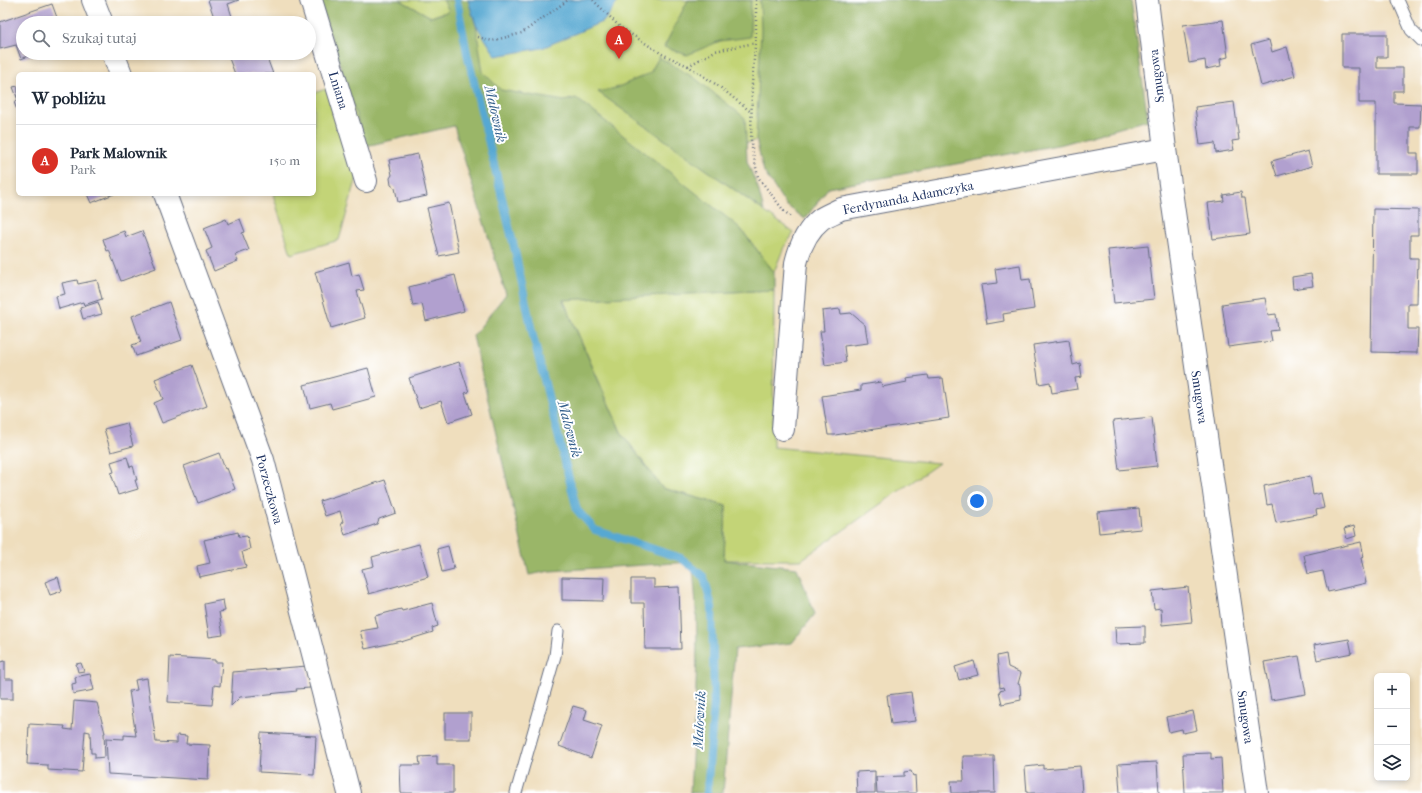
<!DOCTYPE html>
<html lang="pl">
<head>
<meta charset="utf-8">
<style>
  :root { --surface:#fff; --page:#f2f2f3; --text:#1f2937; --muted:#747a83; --line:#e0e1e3; --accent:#d93025 }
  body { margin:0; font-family:"IM FELL French Canon",serif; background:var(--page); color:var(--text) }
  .controls { position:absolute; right:12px; bottom:12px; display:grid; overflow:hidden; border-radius:6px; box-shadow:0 2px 6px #0003 }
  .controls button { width:36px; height:36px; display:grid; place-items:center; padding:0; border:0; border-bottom:1px solid var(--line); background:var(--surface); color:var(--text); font:20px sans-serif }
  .you { position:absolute; left:977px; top:501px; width:14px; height:14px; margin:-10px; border:3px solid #fff; border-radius:50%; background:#1a73e8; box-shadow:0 0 0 6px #1a73e833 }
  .badge { display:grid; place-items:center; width:26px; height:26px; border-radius:50%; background:var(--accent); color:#fff; font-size:13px; font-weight:700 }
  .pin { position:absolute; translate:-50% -33px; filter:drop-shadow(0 1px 2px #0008) }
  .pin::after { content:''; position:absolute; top:21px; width:14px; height:12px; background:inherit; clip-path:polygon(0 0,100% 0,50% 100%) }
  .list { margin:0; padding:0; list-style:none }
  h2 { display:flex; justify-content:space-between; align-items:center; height:52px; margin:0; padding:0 16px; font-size:17px }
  h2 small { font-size:13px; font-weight:400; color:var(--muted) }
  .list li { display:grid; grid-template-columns:26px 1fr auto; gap:12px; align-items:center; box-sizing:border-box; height:72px; padding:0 16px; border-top:1px solid var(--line) }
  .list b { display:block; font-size:15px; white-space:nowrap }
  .list p { margin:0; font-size:13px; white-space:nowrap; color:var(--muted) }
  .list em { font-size:13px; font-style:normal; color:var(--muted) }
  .icon { flex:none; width:22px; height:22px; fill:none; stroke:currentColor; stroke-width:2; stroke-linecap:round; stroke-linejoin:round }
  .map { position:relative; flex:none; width:1422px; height:793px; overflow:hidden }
  .search { position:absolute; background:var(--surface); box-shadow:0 2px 6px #0003; left:16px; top:16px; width:300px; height:44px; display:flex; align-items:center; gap:10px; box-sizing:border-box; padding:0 14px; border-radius:22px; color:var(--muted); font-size:15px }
  .panel { position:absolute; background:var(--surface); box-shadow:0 2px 6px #0003; left:16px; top:72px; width:300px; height:124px; border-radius:6px }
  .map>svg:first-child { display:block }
  .green { fill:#c3d477; stroke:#6f826a }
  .forest { fill:#9ab668; stroke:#5a7263 }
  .water { fill:#57a8d2; stroke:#396c98 }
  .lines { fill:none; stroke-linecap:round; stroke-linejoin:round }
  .stream { stroke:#57a8d2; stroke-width:8 }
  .building { fill:#b1a0cf }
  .service-casing { stroke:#656c7f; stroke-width:13 }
  .minor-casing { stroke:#656c7f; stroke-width:24 }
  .path { stroke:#656c7f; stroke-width:2.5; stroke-dasharray:1 3; stroke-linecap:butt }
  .service { stroke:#fff; stroke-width:11 }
  .minor { stroke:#fff; stroke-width:22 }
  .labels { text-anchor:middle; stroke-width:4; stroke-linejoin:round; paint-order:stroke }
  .street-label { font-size:13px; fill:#1b2f5e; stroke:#fff }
  .water-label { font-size:14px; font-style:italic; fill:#335f8c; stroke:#fff }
</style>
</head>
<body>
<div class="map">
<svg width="1422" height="793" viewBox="0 0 1422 793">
  <rect width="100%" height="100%" fill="#fff"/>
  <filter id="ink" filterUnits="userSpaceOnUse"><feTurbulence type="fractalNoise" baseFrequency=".025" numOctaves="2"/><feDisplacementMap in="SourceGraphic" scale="8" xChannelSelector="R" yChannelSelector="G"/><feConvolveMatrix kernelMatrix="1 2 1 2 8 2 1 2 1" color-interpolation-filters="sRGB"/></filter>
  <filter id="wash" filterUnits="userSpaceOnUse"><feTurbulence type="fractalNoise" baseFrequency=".012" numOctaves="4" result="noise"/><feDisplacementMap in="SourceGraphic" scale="16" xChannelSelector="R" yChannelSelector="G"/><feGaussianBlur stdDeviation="0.9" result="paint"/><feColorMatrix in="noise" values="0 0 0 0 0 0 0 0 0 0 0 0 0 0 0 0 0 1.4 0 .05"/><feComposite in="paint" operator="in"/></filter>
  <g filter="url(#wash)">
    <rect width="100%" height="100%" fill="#efdebd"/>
    <g class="green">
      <path d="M 400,0 L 784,0 L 781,133 L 692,159 L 794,233 L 784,247 L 774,272 L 740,228 L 477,135 L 442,13 L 431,17 Z"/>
      <path d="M 346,82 L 366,146 L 339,240 L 291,254 L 273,194 L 314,194 L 314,93 Z"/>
      <path d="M 774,290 L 773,447 L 939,463 L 801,560 L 724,560 L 726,506 L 662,488 L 621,432 L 563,299 Z"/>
    </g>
    <g class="forest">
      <path d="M 319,0 L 400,0 L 431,17 L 449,11 L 443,0 L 468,0 L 476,25 L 483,72 L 501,90 L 564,101 L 576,98 L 740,228 L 774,272 L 774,290 L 563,300 L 621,432 L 662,488 L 726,506 L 724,560 L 797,568 L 815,614 L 792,643 L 735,649 L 723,793 L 690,793 C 694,717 702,639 692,562 L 550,571 L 529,575 L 473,336 L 506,294 L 454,126 L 366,146 Z"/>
      <path d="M 688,0 L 751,0 L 750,37 L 720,41 L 687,55 L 664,47 Z"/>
      <path d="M 760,0 L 1131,0 L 1148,120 L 1063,144 L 828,188 L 805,219 L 786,205 L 764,172 L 756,139 L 761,31 Z"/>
      <path d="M 659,57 L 696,79 L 745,118 L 747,161 L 758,188 L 764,211 L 598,92 L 616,88 L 650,73 Z"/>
    </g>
    <path class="water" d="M 468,0 L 619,0 L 604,21 L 542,48 L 496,56 L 476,25 Z"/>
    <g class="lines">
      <path class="stream" d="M 457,0 L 467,53 L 515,251 L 533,336 L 577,510 L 595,530 L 681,558 L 704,577 L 712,607 L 714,704 L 707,793"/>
    </g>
    <g id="blocks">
      <g class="building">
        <path d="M 208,0 L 239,0 L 228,4 L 234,23 L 216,23 Z"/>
        <path d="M 52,4 L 59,23 L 23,23 L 23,53 L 40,53 L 34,56 L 34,54 L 21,59 L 16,45 L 0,49 L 0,22 Z"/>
        <path d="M 1223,20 L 1228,57 L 1220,59 L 1221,66 L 1206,69 L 1205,60 L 1189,63 L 1183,25 Z"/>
        <path d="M 1342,34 L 1387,34 L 1387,57 L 1377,57 L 1377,68 L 1403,68 L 1403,91 L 1394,91 L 1394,103 L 1421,104 L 1420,127 L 1410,127 L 1410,153 L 1418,153 L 1418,174 L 1376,174 L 1376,103 L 1359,103 L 1359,68 L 1342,68 Z"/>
        <path d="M 1269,40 L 1272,52 L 1287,47 L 1295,76 L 1261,86 L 1251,45 Z"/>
        <path d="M 227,53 L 270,53 L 266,55 L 273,74 L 235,74 Z"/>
        <path d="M 18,86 L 18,113 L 14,102 L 18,100 L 13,87 Z"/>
        <path d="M 1234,102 L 1239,140 L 1232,141 L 1234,150 L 1216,153 L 1215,143 L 1200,145 L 1195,107 Z"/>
        <path d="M 1308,151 L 1312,166 L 1277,176 L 1272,161 Z"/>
        <path d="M 418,154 L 427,196 L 398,202 L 395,188 L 391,185 L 390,178 L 392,175 L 389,160 Z"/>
        <path d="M 1241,192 L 1242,198 L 1245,198 L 1250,234 L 1213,239 L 1208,203 L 1224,201 L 1223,195 Z"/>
        <path d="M 87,194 L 114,194 L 91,203 Z"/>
        <path d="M 449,203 L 459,252 L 439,256 L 427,208 Z"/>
        <path d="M 1373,209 L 1418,210 L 1418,235 L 1410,235 L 1410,258 L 1418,258 L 1417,304 L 1408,304 L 1408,329 L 1418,329 L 1417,353 L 1371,352 Z"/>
        <path d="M 226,219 L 228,224 L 240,219 L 245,232 L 242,233 L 249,250 L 235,255 L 238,261 L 214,271 L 206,251 L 212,248 L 204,228 Z"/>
        <path d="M 124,231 L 126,237 L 142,231 L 156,268 L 121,281 L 109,250 L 107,251 L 103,239 Z"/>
        <path d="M 1148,246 L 1154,299 L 1114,303 L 1108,250 Z"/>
        <path d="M 349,262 L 352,276 L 359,274 L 364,290 L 357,291 L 365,318 L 331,328 L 315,272 Z"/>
        <path d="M 1020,265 L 1022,280 L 1030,279 L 1034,309 L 1003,314 L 1004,321 L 987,324 L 981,285 L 997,283 L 995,269 Z"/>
        <path d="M 1311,274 L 1313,286 L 1293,289 L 1292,277 Z"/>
        <path d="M 455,275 L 464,311 L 426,321 L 422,304 L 413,306 L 409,287 Z"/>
        <path d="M 77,280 L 78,284 L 97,280 L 102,299 L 84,305 L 83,302 L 59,309 L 56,296 L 65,294 L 62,283 Z"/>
        <path d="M 1265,298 L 1268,315 L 1276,314 L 1278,330 L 1270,331 L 1272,341 L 1228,347 L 1222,304 Z"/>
        <path d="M 98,302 L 102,314 L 83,319 L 80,308 Z"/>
        <path d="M 169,302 L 182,340 L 136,356 L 132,345 L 141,342 L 132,316 Z"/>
        <path d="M 840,309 L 841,314 L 851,313 L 865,325 L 868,343 L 844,346 L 846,362 L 825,365 L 820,331 L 824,331 L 822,311 Z"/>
        <path d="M 1069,340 L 1073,365 L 1080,363 L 1082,377 L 1075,378 L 1077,389 L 1052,393 L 1050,382 L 1039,384 L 1033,345 Z"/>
        <path d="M 459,362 L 469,392 L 465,393 L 472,414 L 448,422 L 441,401 L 419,408 L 409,378 Z"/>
        <path d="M 192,365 L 207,406 L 162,423 L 154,403 L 163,399 L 155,379 Z"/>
        <path d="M 368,368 L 376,397 L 332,409 L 330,403 L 310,408 L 304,385 Z"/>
        <path d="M 928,375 L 929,379 L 943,378 L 949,418 L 835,435 L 828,435 L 822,396 L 861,390 L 861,385 L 881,382 L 882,387 L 907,382 L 906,378 Z"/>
        <path d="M 1152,417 L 1157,466 L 1119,470 L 1113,421 Z"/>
        <path d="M 127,423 L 133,446 L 111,452 L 104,429 Z"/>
        <path d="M 219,453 L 225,469 L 227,468 L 235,489 L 198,503 L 184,466 Z"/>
        <path d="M 127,457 L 130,467 L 133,466 L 137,480 L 135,480 L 138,489 L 118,495 L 111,473 L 114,472 L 111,462 Z"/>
        <path d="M 1310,476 L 1313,495 L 1321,493 L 1324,508 L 1316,510 L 1317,515 L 1276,523 L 1272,504 L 1267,505 L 1264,486 Z"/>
        <path d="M 385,480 L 396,513 L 379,519 L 377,524 L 345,535 L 341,523 L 343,522 L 340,511 L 325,516 L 320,501 Z"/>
        <path d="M 1139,508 L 1141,529 L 1099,533 L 1097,512 Z"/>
        <path d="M 1354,526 L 1356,536 L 1347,539 L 1344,529 Z"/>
        <path d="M 238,532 L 239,537 L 247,536 L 248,539 L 250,549 L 242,552 L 246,567 L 199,577 L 197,566 L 210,563 L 204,540 Z"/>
        <path d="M 1361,542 L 1364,557 L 1361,558 L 1366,583 L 1328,592 L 1323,571 L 1308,574 L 1304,555 Z"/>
        <path d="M 419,544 L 428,577 L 369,594 L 362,569 L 374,566 L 372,557 Z"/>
        <path d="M 448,546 L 454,569 L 442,572 L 437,549 Z"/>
        <path d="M 58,577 L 62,591 L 50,595 L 45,582 Z"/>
        <path d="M 562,577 L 604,578 L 603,601 L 562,600 Z"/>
        <path d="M 631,579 L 654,579 L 654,588 L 679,587 L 681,649 L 645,649 L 644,603 L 631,603 Z"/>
        <path d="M 1188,587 L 1192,622 L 1162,625 L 1161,608 L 1154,609 L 1152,591 Z"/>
        <path d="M 223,600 L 225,611 L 219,612 L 223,635 L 209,637 L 204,604 Z"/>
        <path d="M 432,603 L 438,626 L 432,628 L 433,632 L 401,642 L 401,641 L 365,649 L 360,631 L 378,628 L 375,616 L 401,609 L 402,611 Z"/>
        <path d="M 1145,626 L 1145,643 L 1116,644 L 1115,627 Z"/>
        <path d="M 1349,639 L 1352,653 L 1317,660 L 1314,645 Z"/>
        <path d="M 1006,654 L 1008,667 L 1021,673 L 1018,684 L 1020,685 L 1021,700 L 1002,704 L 999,691 L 1004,690 L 1003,687 L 1000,688 L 997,656 Z"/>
        <path d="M 1299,656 L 1306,694 L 1271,700 L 1264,662 Z"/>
        <path d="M 170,657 L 215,660 L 215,662 L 222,662 L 220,686 L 214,685 L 212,705 L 168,702 Z"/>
        <path d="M 5,661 L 5,679 L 13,679 L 13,699 L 0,699 L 0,662 Z"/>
        <path d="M 974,661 L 978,675 L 959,680 L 955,667 Z"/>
        <path d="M 81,663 L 84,671 L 78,672 L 76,664 Z"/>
        <path d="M 307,666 L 310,688 L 296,689 L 297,691 L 240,697 L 231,706 L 233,672 Z"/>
        <path d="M 90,674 L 94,690 L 73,694 L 72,684 L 76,683 L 75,677 Z"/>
        <path d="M 147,678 L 156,742 L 177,743 L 177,735 L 187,736 L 186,744 L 210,745 L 208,780 L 108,774 L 106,738 L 124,739 L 124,735 L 136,736 L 129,691 L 137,690 L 135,680 Z"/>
        <path d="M 911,692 L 915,721 L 891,724 L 887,695 Z"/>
        <path d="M 74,701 L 97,703 L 105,733 L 104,733 L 105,757 L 95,758 L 95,753 L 91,753 L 90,732 L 85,731 L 82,772 L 48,770 L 48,765 L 27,764 L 29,724 L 65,726 L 64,729 L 72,730 Z"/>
        <path d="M 573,706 L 587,710 L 584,720 L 602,726 L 591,758 L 559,746 Z"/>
        <path d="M 1193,711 L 1197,730 L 1183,733 L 1182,729 L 1169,732 L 1166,717 Z"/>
        <rect x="445" y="713" width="26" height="26"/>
        <path d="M 261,733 L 316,736 L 314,775 L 259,772 Z"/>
        <path d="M 1211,753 L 1211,759 L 1221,758 L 1223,793 L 1185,793 L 1183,754 Z"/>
        <path d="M 437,756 L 437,765 L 453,765 L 453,793 L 401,793 L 400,765 L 420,765 L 419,757 Z"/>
        <path d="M 963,756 L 994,756 L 995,793 L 952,793 L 951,781 L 964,781 Z"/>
        <path d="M 1157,762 L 1159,793 L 1120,793 L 1118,764 Z"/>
        <path d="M 1043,765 L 1043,769 L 1080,766 L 1082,793 L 1027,793 L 1025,767 Z"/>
        <path d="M 875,771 L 875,793 L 857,793 L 856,772 Z"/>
        <path d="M 911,771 L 913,776 L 915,775 L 916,793 L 877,793 L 876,777 L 904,776 L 904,772 Z"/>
      </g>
    </g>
  </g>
  <g filter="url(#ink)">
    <use href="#blocks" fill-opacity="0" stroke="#656c7f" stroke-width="1"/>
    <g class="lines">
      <defs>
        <g id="service">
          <path d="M 1398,0 L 1411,30 L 1422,41"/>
          <path d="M 516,793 L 555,656 L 558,631"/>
        </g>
        <g id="minor">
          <path d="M 93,0 L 102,23"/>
          <path d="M 311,0 L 366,181"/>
          <path d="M 1147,0 L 1165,149 L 1257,793"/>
          <path d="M 113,53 L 121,74"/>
          <path d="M 165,194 L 263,460 L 349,793"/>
          <path d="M 783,429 L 796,263 C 800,246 807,230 821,219 C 827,215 835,212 841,209 L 1165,149"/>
        </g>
      </defs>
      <use href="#service" class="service-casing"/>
      <use href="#minor" class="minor-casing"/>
      <g class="path">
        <path d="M 593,0 L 620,27 L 662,54 L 688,66 L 720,87 L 751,112"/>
        <path d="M 756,0 L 756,34 L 752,83 L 751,143 L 758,177 L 784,211 L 791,217"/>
        <path d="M 478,37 L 492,41 L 522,33 L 568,0"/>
        <path d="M 688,66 L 715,51 L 755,43"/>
      </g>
      <use href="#service" class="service"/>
      <use href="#minor" class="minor"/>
    </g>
  </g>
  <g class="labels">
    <g class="street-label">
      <text transform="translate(1156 76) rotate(-97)" y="5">Smugowa</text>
      <text transform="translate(339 90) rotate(73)" y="5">Lniana</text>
      <text transform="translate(908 197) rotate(-11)" y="5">Ferdynanda Adamczyka</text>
      <text transform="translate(1200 397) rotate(82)" y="5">Smugowa</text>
      <text transform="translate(270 489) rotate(75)" y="5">Porzeczkowa</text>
      <text transform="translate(1246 717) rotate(82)" y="5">Smugowa</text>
    </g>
    <g class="water-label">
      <text transform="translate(496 114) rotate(77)" y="5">Malownik</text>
      <text transform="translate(570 429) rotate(75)" y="5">Malownik</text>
      <text transform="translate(699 720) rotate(-87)" y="5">Malownik</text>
    </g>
  </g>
</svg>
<div class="controls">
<button>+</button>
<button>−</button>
<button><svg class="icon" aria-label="layers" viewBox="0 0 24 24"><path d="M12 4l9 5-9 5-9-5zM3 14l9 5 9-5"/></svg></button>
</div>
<div class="you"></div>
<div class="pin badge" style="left:619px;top:59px">A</div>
<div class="search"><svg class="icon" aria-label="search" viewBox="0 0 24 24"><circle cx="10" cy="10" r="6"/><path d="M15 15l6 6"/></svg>Szukaj tutaj</div>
<section class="panel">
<h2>W pobliżu<small></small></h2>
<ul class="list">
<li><span class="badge">A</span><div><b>Park Malownik</b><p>Park</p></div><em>150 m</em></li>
</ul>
</section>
</div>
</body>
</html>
